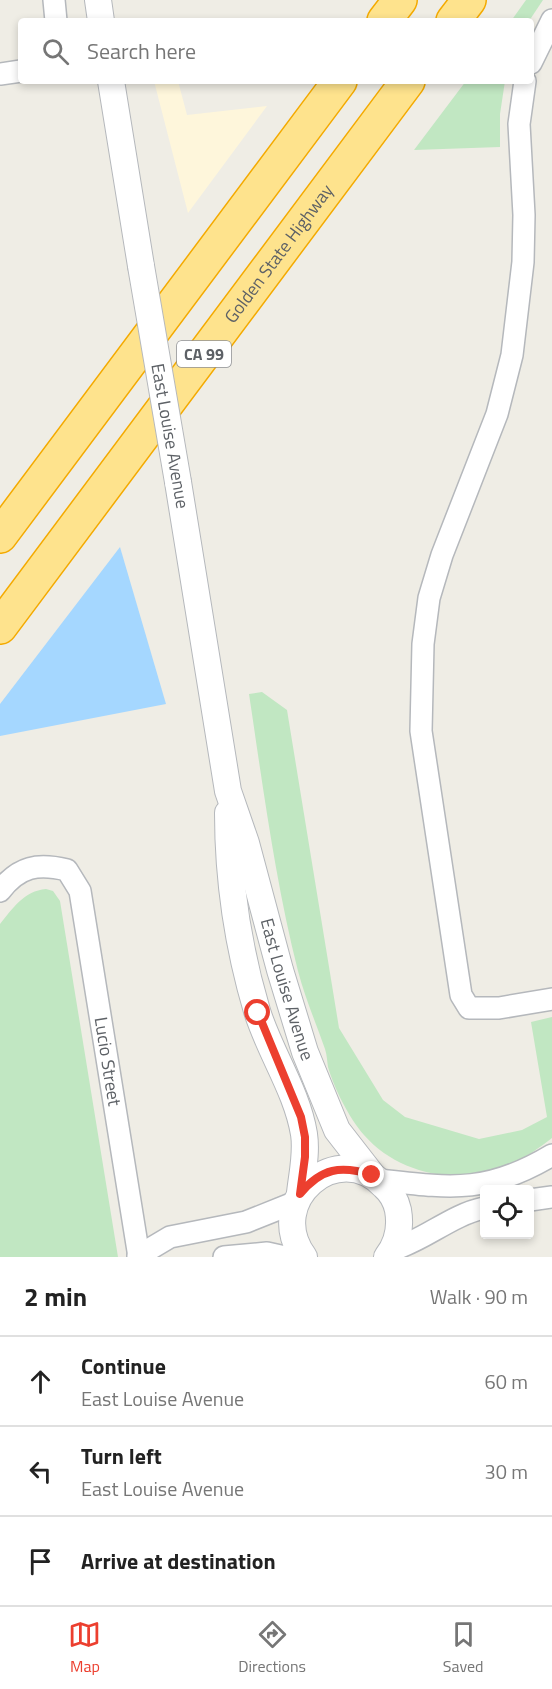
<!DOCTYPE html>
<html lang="en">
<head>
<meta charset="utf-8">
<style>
  :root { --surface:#fff; --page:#f6f6f6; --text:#222; --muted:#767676; --line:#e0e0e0; --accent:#ec3f2f }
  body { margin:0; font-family:"Titillium Web",sans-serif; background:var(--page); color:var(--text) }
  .controls { position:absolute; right:18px; bottom:18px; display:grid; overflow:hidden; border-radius:6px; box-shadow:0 3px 9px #0003 }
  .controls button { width:54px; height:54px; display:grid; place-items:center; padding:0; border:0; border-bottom:2px solid var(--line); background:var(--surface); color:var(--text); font:30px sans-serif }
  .stop { position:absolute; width:18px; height:18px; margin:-14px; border:4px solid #ec3f2f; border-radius:50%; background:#fff }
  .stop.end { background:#ec3f2f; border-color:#fff; box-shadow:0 2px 6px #0008 }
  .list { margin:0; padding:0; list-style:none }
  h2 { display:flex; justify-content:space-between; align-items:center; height:78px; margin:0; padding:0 24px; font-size:26px }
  h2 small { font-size:20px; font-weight:400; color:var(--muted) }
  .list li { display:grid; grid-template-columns:39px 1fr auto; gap:18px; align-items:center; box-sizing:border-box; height:90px; padding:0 24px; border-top:2px solid var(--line) }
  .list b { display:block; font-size:22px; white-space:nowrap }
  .list p { margin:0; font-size:20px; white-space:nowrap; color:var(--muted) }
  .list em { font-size:20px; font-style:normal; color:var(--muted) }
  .icon { flex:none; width:33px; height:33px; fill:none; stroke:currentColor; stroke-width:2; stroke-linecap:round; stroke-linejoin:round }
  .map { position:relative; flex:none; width:552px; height:1257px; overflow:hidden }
  .search { position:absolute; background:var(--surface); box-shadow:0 3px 9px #0003; left:18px; right:18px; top:18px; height:66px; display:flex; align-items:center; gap:15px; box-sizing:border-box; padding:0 21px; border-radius:6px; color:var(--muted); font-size:22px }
  .sheet { height:348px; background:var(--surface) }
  nav { display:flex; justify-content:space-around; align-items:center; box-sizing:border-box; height:84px; border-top:2px solid var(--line); background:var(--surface); font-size:16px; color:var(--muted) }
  nav a { display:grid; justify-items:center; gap:3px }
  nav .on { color:var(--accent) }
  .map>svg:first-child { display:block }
  .commercial { fill:#fef6db }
  .green { fill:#c1e7c2 }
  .water { fill:#a5d7ff }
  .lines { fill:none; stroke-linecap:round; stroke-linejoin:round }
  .minor-casing { stroke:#b5b8bc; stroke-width:24 }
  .tertiary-casing { stroke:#b5b8bc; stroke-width:28 }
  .motorway-casing { stroke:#f4aa00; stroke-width:36 }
  .minor { stroke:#fff; stroke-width:21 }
  .tertiary { stroke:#fff; stroke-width:26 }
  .motorway { stroke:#fee38d; stroke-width:33 }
  .tertiary-bridge-casing { stroke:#b5b8bc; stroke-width:28; stroke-linecap:butt }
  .tertiary-bridge { stroke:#fff; stroke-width:26 }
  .route { stroke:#ec3f2f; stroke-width:8 }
  .labels { text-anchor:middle; stroke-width:6; stroke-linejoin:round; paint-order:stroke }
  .shield { fill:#fff; stroke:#8e9094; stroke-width:1.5 }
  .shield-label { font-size:16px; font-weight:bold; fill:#5d6166 }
  .street-label { font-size:18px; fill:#5d6166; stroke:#fff }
</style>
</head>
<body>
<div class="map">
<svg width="552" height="1257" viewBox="0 0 552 1257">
  <rect width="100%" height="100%" fill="#efede5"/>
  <path class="commercial" d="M 154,81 L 178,81 L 187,115 L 267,106 L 188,213 Z"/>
  <g class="green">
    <path d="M 526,0 L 543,0 L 529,21 L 511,21 Z"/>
    <path d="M 466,81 L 505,81 L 500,114 L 500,147 L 414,150 Z"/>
    <path d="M 262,692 L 287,710 L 339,1028 L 383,1100 L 405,1117 L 479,1139 L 522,1130 L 547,1117 L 531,1022 L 552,1017 L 552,1138 C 539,1148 525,1158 510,1165 C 461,1187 399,1175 364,1135 C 349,1118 334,1088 328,1067 C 327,1061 327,1055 325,1049 C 316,1023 305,998 298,971 C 275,880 263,787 249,694 Z"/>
    <path d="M 46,889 L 53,891 L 60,901 L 118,1257 L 0,1257 L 0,924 C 13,908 24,891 46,889 Z"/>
  </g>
  <path class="water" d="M 120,547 L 166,704 L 0,736 L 0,704 Z"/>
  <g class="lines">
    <defs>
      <g id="minor">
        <path d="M 54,0 L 56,21"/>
        <path d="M 531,63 L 552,20"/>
        <path d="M 0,74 L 21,71"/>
        <path d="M 525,81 L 519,124 L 524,215 L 523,262 L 512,355 L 497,414 L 442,555 L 429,598 L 423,644 L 421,731 L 461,995 L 469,1008 L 499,1008 L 552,999"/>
        <path id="s1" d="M 0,891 C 19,866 38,863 67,870 L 80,891 L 139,1257"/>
        <path d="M 379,1180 C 451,1188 487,1194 552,1155"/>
        <path d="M 530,1200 L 552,1197"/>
        <path d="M 392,1250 C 425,1240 451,1215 484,1208"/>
        <path d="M 138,1256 L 170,1237 L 246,1222 L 296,1202"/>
        <path d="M 224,1257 L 267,1253 L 285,1257"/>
      </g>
      <g id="tertiary">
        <path d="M 98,0 L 101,21"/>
        <path d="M 111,81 L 141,266"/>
        <path id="s2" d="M 178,482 L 228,791 L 246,843 L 280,970 L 305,1052 L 337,1130 L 372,1175"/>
        <path d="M 228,813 C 228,879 238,947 257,1011 C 270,1053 297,1091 304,1134 C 307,1154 302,1174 300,1193"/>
        <path d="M 304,1257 C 263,1201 338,1137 384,1186 C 391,1192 396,1201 398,1210 C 401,1227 398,1243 387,1257"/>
      </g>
      <g id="motorway">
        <path d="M 384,21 L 400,0"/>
        <path d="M 453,21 L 469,0"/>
        <path d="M 0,536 L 340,81"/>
        <path id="s3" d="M 0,627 L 408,81"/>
      </g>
    </defs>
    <use href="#minor" class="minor-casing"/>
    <use href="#tertiary" class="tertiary-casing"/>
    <use href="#motorway" class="motorway-casing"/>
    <use href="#minor" class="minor"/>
    <use href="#tertiary" class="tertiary"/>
    <use href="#motorway" class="motorway"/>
    <defs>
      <path id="tertiary-bridge" d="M 141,266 L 178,482"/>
    </defs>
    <use href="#tertiary-bridge" class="tertiary-bridge-casing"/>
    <use href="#tertiary-bridge" class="tertiary-bridge"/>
  </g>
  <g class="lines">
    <path class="route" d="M 258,1013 L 301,1117 L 305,1137 L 305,1157 L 300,1194 C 321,1168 341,1165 372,1175"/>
  </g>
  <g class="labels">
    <rect class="shield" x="177" y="341" width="54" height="26" rx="4.5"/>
    <g class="shield-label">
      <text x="204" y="360">CA 99</text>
    </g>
    <g class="street-label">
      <text dy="6" stroke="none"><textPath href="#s3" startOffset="466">Golden State Highway</textPath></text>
      <text transform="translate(170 436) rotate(80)" y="6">East Louise Avenue</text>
      <text dy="6" stroke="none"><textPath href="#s2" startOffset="520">East Louise Avenue</textPath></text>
      <text dy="6" stroke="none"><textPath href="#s1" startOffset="273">Lucio Street</textPath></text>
    </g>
  </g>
</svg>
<div class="controls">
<button><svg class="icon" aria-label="locate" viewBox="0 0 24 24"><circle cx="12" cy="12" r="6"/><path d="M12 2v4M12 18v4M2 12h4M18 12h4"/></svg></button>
</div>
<div class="stop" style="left:258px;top:1013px"></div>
<div class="stop end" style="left:372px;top:1175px"></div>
<div class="search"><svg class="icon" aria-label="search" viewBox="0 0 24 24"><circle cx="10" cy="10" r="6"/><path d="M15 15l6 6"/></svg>Search here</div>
</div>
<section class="sheet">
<h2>2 min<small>Walk · 90 m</small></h2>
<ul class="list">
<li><svg class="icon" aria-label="ahead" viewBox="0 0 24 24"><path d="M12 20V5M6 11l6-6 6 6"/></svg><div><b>Continue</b><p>East Louise Avenue</p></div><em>60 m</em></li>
<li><svg class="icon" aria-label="left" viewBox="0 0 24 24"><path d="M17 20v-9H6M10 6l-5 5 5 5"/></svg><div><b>Turn left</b><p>East Louise Avenue</p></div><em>30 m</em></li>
<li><svg class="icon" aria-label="arrive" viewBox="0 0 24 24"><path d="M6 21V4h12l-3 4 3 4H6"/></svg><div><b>Arrive at destination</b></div></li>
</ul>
</section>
<nav>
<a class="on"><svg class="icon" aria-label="map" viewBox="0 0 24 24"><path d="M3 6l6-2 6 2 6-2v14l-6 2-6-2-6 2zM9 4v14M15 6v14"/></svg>Map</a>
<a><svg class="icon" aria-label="directions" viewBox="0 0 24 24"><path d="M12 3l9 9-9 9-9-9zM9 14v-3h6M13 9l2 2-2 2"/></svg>Directions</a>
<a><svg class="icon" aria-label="saved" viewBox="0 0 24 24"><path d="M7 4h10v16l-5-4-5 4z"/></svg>Saved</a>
</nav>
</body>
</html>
